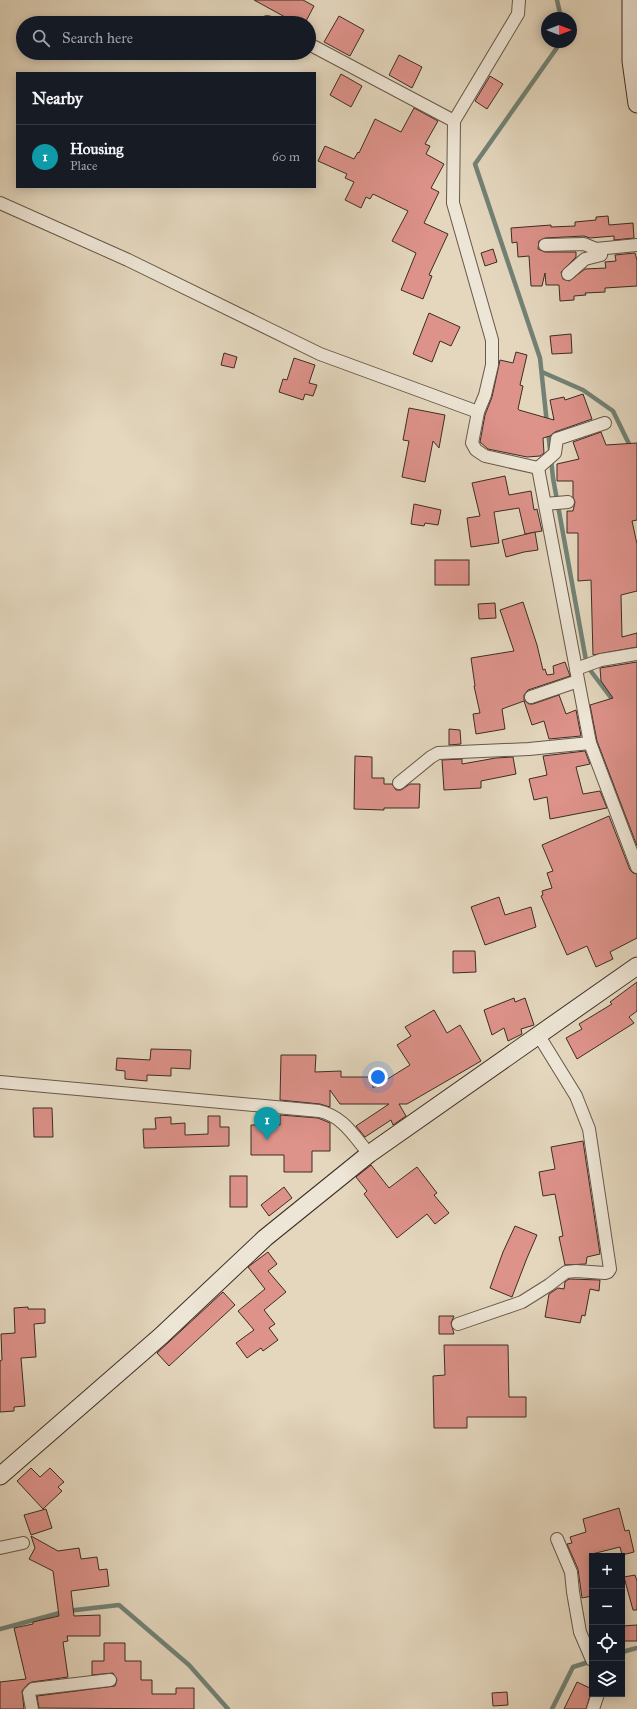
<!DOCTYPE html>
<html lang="en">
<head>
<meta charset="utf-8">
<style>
  :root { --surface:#171b24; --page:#242831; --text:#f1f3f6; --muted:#9ea1a6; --line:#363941; --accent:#c59692 }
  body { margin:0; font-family:"IM FELL Great Primer",serif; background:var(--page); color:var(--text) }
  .controls { position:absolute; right:12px; bottom:12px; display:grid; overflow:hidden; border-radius:0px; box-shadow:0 2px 10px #0003 }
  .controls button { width:36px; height:36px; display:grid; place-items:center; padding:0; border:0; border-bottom:1px solid var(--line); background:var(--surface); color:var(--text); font:20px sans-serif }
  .compass { position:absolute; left:541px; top:12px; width:36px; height:36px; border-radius:50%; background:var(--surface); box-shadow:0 2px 10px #0003; rotate:90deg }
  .you { position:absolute; left:378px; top:1077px; width:14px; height:14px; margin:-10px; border:3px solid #fff; border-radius:50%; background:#1a73e8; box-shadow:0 0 0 6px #1a73e833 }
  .badge { display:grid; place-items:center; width:26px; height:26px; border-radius:50%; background:var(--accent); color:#fff; font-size:13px; font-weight:700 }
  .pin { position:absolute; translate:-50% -33px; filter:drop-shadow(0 1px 2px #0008) }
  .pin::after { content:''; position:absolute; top:21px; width:14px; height:12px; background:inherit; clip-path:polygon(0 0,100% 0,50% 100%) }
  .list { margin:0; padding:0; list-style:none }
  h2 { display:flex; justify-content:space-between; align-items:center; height:52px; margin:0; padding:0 16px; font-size:17px }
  h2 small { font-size:13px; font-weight:400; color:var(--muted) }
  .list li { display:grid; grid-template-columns:26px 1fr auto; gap:12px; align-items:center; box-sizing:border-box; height:64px; padding:0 16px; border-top:1px solid var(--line) }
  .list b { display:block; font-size:15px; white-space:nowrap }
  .list p { margin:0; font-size:13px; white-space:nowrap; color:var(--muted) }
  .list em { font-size:13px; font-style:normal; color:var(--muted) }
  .icon { flex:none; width:22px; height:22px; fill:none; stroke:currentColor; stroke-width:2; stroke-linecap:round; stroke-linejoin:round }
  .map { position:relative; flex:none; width:637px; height:1709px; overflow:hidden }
  .search { position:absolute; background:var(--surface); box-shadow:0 2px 10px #0003; left:16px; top:16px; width:300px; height:44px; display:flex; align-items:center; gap:10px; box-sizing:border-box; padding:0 14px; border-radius:22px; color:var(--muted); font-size:15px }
  .panel { position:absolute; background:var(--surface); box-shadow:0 2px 10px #0003; left:16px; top:72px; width:300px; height:116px; border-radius:0px }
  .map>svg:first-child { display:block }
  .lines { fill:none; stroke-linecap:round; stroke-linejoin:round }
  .stream { stroke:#728276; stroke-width:4.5 }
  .building { fill:#dd928a; stroke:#3d2d24 }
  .street-casing { stroke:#67584a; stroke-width:14 }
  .secondary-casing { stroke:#3d2d24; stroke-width:19 }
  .street { stroke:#ede5d5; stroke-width:12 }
  .secondary { stroke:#ede5d5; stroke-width:17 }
</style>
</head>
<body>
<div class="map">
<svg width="637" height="1709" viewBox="0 0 637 1709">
  <rect width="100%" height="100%" fill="#e4d7be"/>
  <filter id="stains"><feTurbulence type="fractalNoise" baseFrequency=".005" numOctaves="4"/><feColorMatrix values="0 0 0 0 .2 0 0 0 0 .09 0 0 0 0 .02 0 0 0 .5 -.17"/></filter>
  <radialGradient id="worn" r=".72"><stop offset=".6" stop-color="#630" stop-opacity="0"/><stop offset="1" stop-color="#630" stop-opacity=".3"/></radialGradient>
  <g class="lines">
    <g class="stream">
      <path d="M 557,0 L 561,18"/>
      <path d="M 542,372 L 583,390 L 613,411 L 631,448"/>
      <path d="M 547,424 L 540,358 L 475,164 L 561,42"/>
      <path d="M 548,431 L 553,478 L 587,666 L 615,703"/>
      <path d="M 0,1629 L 67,1611 L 119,1605 L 189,1665 L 228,1709"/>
      <path d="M 622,1652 L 637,1648"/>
      <path d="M 552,1709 L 573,1667 L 592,1661"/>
    </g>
  </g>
  <g class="building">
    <path d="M 254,0 L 303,0 L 314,6 L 305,23 L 296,23 Z"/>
    <path d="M 339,16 L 364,30 L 350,56 L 324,42 Z"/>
    <path d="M 399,55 L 422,67 L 412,88 L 389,75 Z"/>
    <path d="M 341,74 L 362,86 L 351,107 L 330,95 Z"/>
    <path d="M 490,76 L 503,84 L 487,109 L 475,101 Z"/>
    <path d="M 414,108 L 438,121 L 425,144 L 430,146 L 426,154 L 444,164 L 431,188 L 439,192 L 424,223 L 448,234 L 429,275 L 432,276 L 423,299 L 401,290 L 416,253 L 392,241 L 408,211 L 373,194 L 370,199 L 366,197 L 361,208 L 345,200 L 354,182 L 345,178 L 347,174 L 318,161 L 325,146 L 354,159 L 358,152 L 359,153 L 375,119 L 401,132 Z"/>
    <path d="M 608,216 L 609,225 L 633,223 L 634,238 L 614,240 L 614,236 L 590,238 L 584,236 L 545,238 L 539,241 L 538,249 L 545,252 L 576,252 L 576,257 L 561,272 L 563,279 L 569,281 L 585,269 L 606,268 L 605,262 L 616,261 L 615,255 L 635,253 L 637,260 L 637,286 L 605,288 L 605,292 L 585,293 L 586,295 L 574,296 L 574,300 L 560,301 L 559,285 L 546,285 L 545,273 L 542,286 L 531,286 L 529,256 L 518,257 L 517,242 L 512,243 L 511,228 L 551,225 L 551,227 L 575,226 L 575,222 L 596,220 L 596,217 Z"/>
    <path d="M 493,249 L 497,262 L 485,266 L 481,253 Z"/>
    <path d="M 429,313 L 460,327 L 451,346 L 440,341 L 432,362 L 413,354 Z"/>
    <path d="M 571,334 L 572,353 L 552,354 L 550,336 Z"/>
    <path d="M 516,352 L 527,355 L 520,385 L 523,386 L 518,409 L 519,410 L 554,420 L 550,400 L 564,397 L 565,400 L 583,394 L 592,419 L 555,432 L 550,436 L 543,438 L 544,453 L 540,456 L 527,457 L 488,449 L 480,442 L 485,415 L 492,397 L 500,360 L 513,363 Z"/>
    <path d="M 224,353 L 237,357 L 234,368 L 221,365 Z"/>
    <path d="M 294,358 L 315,365 L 309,383 L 317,385 L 313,396 L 305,394 L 303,400 L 279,392 L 283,379 L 287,380 Z"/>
    <path d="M 409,408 L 445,415 L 439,448 L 433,441 L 425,482 L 402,477 L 409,441 L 403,440 Z"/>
    <path d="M 601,432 L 606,445 L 637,443 L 637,520 L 632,521 L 637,544 L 637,591 L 621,595 L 622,637 L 637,633 L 637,647 L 593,655 L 591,580 L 578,581 L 578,533 L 567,533 L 567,511 L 573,511 L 575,502 L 573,497 L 573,481 L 557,481 L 557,464 L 579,459 L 573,442 Z"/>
    <path d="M 505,476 L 509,495 L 531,491 L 534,510 L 537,509 L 542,531 L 525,534 L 519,508 L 494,512 L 499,543 L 471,547 L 467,518 L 480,516 L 472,483 Z"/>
    <path d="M 414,504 L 441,510 L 438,525 L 425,523 L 424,526 L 411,524 Z"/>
    <path d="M 535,532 L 538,550 L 524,552 L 506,557 L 502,540 Z"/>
    <rect x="435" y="560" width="34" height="25"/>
    <path d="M 523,602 L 537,645 L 543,670 L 545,669 L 547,675 L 554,674 L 553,666 L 565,662 L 570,676 L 528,690 L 524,695 L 524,700 L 529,704 L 533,704 L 559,695 L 566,714 L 576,710 L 581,736 L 549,739 L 544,721 L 532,725 L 524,701 L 502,709 L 505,729 L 476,734 L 473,714 L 480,713 L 474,686 L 475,686 L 471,658 L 514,651 L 500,610 Z"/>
    <path d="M 495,603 L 496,618 L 479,619 L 478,604 Z"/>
    <path d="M 637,662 L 637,846 L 597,741 L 590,705 L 613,698 L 601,681 L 600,668 Z"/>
    <path d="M 449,729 L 460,730 L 461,744 L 449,745 Z"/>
    <path d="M 585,751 L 590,764 L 576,767 L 583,794 L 600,791 L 607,808 L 550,819 L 547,797 L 534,800 L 529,779 L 547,775 L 543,756 Z"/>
    <path d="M 355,756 L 372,757 L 372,778 L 384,778 L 384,784 L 392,784 L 396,790 L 401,790 L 410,784 L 420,784 L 419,808 L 384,808 L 384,810 L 354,809 Z"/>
    <path d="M 513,757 L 516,774 L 481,781 L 481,788 L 444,790 L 442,760 L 462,759 L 462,764 L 496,758 Z"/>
    <path d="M 609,816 L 630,870 L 633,873 L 637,874 L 637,938 L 610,952 L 613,959 L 596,967 L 587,946 L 567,955 L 541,896 L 543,895 L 542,891 L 552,888 L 547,873 L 553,871 L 542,845 Z"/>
    <path d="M 499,897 L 505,915 L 531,907 L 536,927 L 485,945 L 471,907 Z"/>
    <path d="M 453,951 L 475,951 L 476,972 L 453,973 Z"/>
    <path d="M 637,982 L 637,1011 L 629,1017 L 634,1023 L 577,1059 L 566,1038 L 582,1029 L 579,1024 L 612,1004 L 610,1002 Z"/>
    <path d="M 514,998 L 515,1002 L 525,998 L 534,1025 L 521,1029 L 522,1034 L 508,1041 L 504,1028 L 492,1035 L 484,1010 Z"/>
    <path d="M 434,1010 L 447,1033 L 460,1025 L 481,1061 L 407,1104 L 399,1104 L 406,1116 L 393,1125 L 391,1120 L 365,1137 L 356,1126 L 389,1104 L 340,1104 L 330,1090 L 330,1107 L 320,1104 L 280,1100 L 281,1055 L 316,1055 L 315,1072 L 341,1071 L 341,1077 L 373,1077 L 373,1088 L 410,1065 L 397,1045 L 411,1036 L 405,1027 Z"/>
    <path d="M 151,1049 L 191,1050 L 190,1069 L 171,1068 L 171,1076 L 147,1075 L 147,1081 L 125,1079 L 125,1071 L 116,1070 L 117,1058 L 150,1060 Z"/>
    <path d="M 33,1108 L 52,1108 L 53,1137 L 34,1137 Z"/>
    <path d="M 280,1115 L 318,1118 L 330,1123 L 330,1151 L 312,1151 L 312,1172 L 284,1172 L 284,1155 L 251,1155 L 251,1125 L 280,1125 Z"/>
    <path d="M 208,1116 L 220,1116 L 220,1127 L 229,1127 L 229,1146 L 144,1148 L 143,1129 L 156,1129 L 155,1118 L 171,1117 L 171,1124 L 185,1123 L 185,1135 L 208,1134 Z"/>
    <path d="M 583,1141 L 600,1254 L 587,1257 L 586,1264 L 565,1265 L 559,1237 L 563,1236 L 555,1194 L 543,1196 L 539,1172 L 555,1169 L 551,1147 Z"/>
    <path d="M 371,1165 L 389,1188 L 417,1167 L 437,1193 L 434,1195 L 449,1213 L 435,1224 L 427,1214 L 397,1238 L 364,1194 L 367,1191 L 356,1177 Z"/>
    <rect x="230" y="1176" width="17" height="31"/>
    <path d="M 284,1187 L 292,1198 L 269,1216 L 261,1205 Z"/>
    <path d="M 515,1226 L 537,1235 L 527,1258 L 512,1297 L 490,1288 L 503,1252 Z"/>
    <path d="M 268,1252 L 277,1264 L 268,1271 L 286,1292 L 264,1310 L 275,1324 L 269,1328 L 278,1340 L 263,1351 L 261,1348 L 247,1358 L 236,1343 L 254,1330 L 238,1311 L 265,1289 L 248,1267 Z"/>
    <path d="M 569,1279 L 600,1280 L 599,1291 L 590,1289 L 585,1316 L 582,1315 L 580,1323 L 545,1317 L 549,1294 L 558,1288 L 564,1289 L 565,1282 Z"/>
    <path d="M 223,1292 L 235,1305 L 169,1366 L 157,1353 Z"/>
    <path d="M 28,1307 L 28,1309 L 45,1309 L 45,1323 L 34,1324 L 36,1357 L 21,1358 L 25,1406 L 14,1407 L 14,1411 L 0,1412 L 0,1361 L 2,1360 L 1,1334 L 15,1333 L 14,1308 Z"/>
    <path d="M 439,1316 L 454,1316 L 451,1323 L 454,1334 L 439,1334 Z"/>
    <path d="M 444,1345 L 508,1345 L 509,1397 L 526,1397 L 526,1417 L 467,1417 L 467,1428 L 434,1428 L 433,1376 L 445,1375 Z"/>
    <path d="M 31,1468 L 40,1477 L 50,1468 L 64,1482 L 58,1487 L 62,1491 L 43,1509 L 17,1481 Z"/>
    <path d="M 619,1508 L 625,1531 L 629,1530 L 634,1552 L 622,1555 L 620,1547 L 592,1554 L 592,1596 L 582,1598 L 578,1569 L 567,1544 L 572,1543 L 570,1537 L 586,1532 L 583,1519 Z"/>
    <path d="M 46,1509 L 52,1528 L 31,1535 L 24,1515 Z"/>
    <path d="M 31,1536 L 58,1551 L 79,1548 L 81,1559 L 97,1557 L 99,1570 L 107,1569 L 109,1586 L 71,1591 L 74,1616 L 100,1615 L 100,1636 L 67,1636 L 68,1641 L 63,1642 L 68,1677 L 32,1682 L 28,1684 L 22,1691 L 24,1709 L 0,1709 L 0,1682 L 26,1679 L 14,1628 L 33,1624 L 33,1622 L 59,1616 L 53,1571 L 29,1559 L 35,1548 Z"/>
    <path d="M 635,1575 L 637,1581 L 637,1610 L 633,1610 L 624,1577 Z"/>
    <path d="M 637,1625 L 637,1641 L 622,1641 L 622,1626 Z"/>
    <path d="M 104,1643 L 125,1643 L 125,1661 L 141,1661 L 141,1680 L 152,1680 L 152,1694 L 176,1694 L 176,1688 L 194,1688 L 194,1709 L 39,1708 L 37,1696 L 115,1686 L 117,1680 L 113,1673 L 92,1675 L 92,1661 L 104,1661 Z"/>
    <path d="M 577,1682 L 592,1689 L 586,1709 L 564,1709 Z"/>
    <path d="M 507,1692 L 508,1705 L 493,1706 L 492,1693 Z"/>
  </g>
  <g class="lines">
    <defs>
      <g id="street">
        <path d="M 519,0 L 518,14 L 454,121 L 453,203 L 492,340 L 492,365 L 485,395 L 478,412 L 472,443 L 476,450 L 485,456 L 538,468"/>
        <path d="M 267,22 L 270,23"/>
        <path d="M 309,44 L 454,121"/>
        <path d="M 0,203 L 128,260 L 320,354 L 478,412"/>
        <path d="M 545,245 L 584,244 L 596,249 L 637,245"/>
        <path d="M 568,274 L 585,259 L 601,255"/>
        <path d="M 538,468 L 590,743 L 637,867"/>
        <path d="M 538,468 L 555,453 L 557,439 L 605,423"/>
        <path d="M 545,504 L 568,502"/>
        <path d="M 576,669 L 601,660 L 637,654"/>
        <path d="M 531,697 L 578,681"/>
        <path d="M 399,783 L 431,757 L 438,753 L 529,749 L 590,743"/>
        <path d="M 0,1082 L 319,1111 C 343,1116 354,1136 369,1154"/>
        <path d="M 458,1324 L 522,1302 L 549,1285 L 566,1272 L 576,1271 L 605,1273 L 608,1272 L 610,1269 L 589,1129 L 576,1096 L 539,1036"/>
        <path d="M 557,1539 L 571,1572 L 573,1592 L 580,1632 L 592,1660"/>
        <path d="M 0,1548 L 23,1543"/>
        <path d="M 32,1709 L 29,1693 L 33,1689 L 110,1680"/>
        <path d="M 593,1709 L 598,1694"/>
      </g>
      <g id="secondary">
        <path d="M 631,0 L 631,61 L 637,104"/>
        <path d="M 0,1476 L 161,1336 L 265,1238 L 369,1154 L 637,966"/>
      </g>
    </defs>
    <use href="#street" class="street-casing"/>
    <use href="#secondary" class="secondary-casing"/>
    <use href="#street" class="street"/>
    <use href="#secondary" class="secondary"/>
  </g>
  <rect width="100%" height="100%" filter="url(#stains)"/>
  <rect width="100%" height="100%" fill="url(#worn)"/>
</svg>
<div class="controls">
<button>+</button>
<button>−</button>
<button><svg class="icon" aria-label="locate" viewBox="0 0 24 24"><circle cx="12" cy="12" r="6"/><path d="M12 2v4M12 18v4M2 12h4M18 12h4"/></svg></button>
<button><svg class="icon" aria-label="layers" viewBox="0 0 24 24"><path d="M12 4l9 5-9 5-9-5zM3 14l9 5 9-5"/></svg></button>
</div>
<svg class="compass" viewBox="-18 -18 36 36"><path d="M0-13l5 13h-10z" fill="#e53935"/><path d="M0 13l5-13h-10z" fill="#9ea1a6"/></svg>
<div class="you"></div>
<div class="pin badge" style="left:267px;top:1140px;background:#0f9aa8">1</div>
<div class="search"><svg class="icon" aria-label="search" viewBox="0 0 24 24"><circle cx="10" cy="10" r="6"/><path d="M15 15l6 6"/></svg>Search here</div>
<section class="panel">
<h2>Nearby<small></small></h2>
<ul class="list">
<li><span class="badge" style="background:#0f9aa8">1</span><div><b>Housing</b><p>Place</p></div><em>60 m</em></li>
</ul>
</section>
</div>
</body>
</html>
